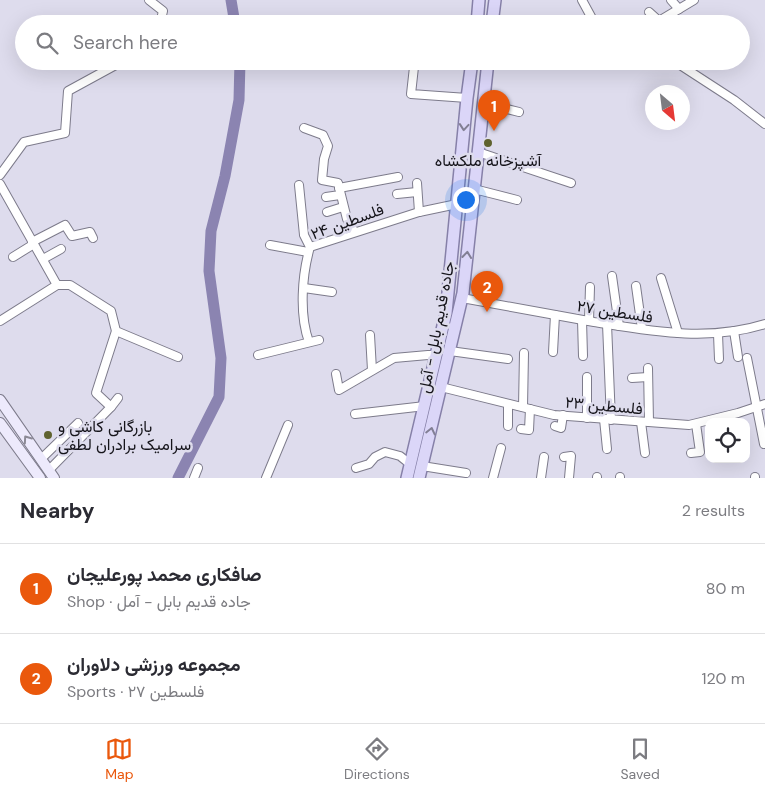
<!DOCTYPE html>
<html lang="en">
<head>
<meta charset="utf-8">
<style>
  :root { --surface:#fff; --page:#f2f2f3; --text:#2b2b33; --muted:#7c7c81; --line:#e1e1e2; --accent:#ea580c }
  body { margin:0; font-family:"DM Sans",Vazirmatn,sans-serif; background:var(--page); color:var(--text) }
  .controls { position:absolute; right:15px; bottom:15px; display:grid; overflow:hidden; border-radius:10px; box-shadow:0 5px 20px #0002 }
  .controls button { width:45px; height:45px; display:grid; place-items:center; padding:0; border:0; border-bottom:1px solid var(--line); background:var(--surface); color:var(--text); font:25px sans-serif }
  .compass { position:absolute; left:645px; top:85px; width:45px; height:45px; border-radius:50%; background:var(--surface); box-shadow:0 5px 20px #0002; rotate:152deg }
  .you { position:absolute; left:465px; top:199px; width:18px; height:18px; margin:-12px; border:4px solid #fff; border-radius:50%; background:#1a73e8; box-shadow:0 0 0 8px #1a73e833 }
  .badge { display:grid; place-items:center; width:32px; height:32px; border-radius:50%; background:var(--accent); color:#fff; font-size:16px; font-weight:700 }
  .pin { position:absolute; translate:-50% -41px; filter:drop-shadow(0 1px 2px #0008) }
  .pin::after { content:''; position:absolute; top:26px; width:18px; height:15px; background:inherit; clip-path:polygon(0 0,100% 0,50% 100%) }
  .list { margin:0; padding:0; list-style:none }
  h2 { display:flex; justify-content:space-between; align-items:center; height:65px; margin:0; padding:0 20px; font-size:21px }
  h2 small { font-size:16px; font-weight:400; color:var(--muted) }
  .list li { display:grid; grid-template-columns:32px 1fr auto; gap:15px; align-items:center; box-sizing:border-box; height:90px; padding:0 20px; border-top:1px solid var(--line) }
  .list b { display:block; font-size:19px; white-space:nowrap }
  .list p { margin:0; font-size:16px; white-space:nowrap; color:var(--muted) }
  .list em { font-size:16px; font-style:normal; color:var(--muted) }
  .icon { flex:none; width:28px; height:28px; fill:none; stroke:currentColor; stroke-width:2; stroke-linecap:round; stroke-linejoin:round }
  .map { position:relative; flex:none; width:765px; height:478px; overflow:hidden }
  .search { position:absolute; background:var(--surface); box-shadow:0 5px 20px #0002; left:15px; right:15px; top:15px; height:55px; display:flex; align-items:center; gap:12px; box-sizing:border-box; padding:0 18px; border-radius:28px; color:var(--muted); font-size:19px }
  .sheet { height:245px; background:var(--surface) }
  nav { display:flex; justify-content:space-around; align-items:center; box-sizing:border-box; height:70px; border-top:1px solid var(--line); background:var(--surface); font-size:14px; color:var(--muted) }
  nav a { display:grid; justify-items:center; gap:2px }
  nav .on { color:var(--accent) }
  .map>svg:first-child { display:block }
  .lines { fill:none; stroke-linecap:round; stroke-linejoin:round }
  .river { stroke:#8b84b1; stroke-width:11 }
  .minor-casing { stroke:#7d7b8b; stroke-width:10 }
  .secondary-casing { stroke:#7d7b8b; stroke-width:12 }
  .primary-casing { stroke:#8680a8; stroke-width:14 }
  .minor { stroke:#fff; stroke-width:8 }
  .secondary { stroke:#edeafc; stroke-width:10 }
  .primary { stroke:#dbd6f8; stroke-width:11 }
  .oneway { stroke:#827f94 }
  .oneway2 { stroke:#8c8a96 }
  .poi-dot { fill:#5f622f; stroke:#dedced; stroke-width:2 }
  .labels { text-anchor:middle; stroke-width:5; stroke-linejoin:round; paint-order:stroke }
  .poi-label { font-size:16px; fill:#15141a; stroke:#dedced }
  .street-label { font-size:16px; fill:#15141a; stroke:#dedced }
</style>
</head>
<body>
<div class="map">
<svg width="765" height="478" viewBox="0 0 765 478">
  <rect width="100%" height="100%" fill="#dedced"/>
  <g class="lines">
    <g class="river">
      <path d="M 231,0 L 235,24"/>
      <path d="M 178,478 L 219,397 L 221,358 L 209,271 L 211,231 L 225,176 L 239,100 L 240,61"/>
    </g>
    <defs>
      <g id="minor">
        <path d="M 149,0 L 163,11 L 160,24"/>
        <path d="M 582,0 L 595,24"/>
        <path d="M 671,0 L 679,9"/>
        <path d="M 649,12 L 659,21"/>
        <path d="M 493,20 L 535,20"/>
        <path d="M 654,24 L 694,0"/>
        <path d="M 674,61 L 734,100 L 765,124"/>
        <path d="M 414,67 L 411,94 L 467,98"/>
        <path d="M 483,103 L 519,112"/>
        <path d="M 304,128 L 323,135 L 328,146 L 324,159 L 322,180 L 338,183 L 347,219 L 354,231"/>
        <path d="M 478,152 L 571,183"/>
        <path d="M 0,175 L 24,142 L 65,133 L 68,91 L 123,61"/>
        <path d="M 417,183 L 419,212"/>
        <path d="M 0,184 L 57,285 L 0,321"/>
        <path d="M 299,185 L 304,235 L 310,247"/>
        <path d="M 339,188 L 398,177"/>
        <path d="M 474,189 L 517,200"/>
        <path d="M 397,194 L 417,192"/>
        <path d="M 326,197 L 340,195"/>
        <path d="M 327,212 L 343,207"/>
        <path d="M 32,242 L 65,225 L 72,236 L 90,232 L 93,238"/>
        <path d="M 270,245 L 308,252"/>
        <path d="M 13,257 L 34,244"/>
        <path d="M 43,259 L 61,249"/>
        <path d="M 612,276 L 619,326"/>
        <path d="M 661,278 L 678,333"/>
        <path d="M 57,285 L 70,285 L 111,311 L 116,331 L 178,357"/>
        <path d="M 636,286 L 642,329"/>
        <path d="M 304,288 L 332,292"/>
        <path d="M 462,298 C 506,306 550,314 594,322 C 651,331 708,342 765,324"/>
        <path d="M 582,320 L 583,356"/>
        <path d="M 589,321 L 590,287"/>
        <path d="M 607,324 L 611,420"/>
        <path d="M 734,331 L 738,357"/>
        <path d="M 718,334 L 719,359"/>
        <path d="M 370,335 L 372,370"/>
        <path d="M 309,342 C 299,314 302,275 310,247 L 419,212 L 457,204"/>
        <path d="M 450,351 L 508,359"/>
        <path d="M 553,352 L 555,315"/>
        <path d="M 258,355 L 319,340"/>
        <path d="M 747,358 L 764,444"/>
        <path d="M 648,368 L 649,422"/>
        <path d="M 336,374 L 339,390 L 394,358 L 428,355 L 437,355"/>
        <path d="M 587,377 L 587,418"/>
        <path d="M 632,378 L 648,377"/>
        <path d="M 441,387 L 554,415 L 689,425 L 738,413 L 765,404"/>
        <path d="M 111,407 L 118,398"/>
        <path d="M 523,407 L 524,353"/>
        <path d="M 355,414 L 425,406"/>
        <path d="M 604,419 L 607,449"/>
        <path d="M 641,422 L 645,453"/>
        <path d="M 508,426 L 508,404"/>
        <path d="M 555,426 L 561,428 L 563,415"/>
        <path d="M 521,429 L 529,430 L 530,409"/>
        <path d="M 691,453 L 700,452 L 696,424"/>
        <path d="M 564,457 L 571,456 L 569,478"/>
        <path d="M 41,459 L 78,423"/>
        <path d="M 422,466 L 466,473"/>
        <path d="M 356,468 L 369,464 L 375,457 L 385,452 L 400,456 L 410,464"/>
        <path d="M 49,470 L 111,407 L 96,393 L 116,331"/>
        <path d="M 597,477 L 597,478"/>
        <path d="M 620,477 L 620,478"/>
        <path d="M 755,477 L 755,478"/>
        <path d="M 194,478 L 198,468"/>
        <path d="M 266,478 L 288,425"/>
        <path d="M 493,478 L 501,448"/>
        <path d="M 541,478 L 544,457"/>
      </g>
      <g id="secondary">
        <path d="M 0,400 L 54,478"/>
        <path d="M 0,423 L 40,478"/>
      </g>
      <g id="primary">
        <path d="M 477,24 L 479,0"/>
        <path d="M 492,24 L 495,0"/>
        <path d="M 407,478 L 446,313 L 467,98 L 472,61"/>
        <path d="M 419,478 L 463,293 L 488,61"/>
      </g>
    </defs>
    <use href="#minor" class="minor-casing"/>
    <use href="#secondary" class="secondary-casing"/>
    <use href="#primary" class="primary-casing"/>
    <use href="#minor" class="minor"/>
    <use href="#secondary" class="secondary"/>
    <use href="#primary" class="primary"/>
  </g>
  <defs><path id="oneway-chevron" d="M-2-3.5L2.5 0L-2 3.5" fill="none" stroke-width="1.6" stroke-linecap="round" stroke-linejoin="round" transform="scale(1.25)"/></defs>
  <g class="oneway">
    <use href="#oneway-chevron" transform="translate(464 127) rotate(95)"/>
    <use href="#oneway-chevron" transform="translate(467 255) rotate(-84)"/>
    <use href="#oneway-chevron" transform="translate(431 431) rotate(-77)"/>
  </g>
  <use class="oneway2" href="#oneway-chevron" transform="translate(27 439) rotate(-125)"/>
  <g class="poi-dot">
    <circle cx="488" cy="143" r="5"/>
    <circle cx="48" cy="435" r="5"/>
  </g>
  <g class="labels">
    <g class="poi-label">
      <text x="488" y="166">آشپزخانه ملکشاه</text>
      <text x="58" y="432" text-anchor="start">بازرگانی کاشی و<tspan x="58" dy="18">سرامیک برادران لطفی</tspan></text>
    </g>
    <g class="street-label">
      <text transform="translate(347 221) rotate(-20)" y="6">فلسطین ۲۴</text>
      <text transform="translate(615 311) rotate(9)" y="6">فلسطین ۲۷</text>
      <text transform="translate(436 327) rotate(-79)" y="6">جاده قدیم بابل - آمل</text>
      <text transform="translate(604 405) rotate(5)" y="6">فلسطین ۲۳</text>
    </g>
  </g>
</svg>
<div class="controls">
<button><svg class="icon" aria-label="locate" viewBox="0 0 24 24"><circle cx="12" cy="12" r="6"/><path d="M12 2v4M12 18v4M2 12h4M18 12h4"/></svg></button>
</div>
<svg class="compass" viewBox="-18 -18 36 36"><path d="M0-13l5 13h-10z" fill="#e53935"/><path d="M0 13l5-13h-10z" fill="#7c7c81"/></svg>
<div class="you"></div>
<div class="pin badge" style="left:494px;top:131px">1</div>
<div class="pin badge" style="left:487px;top:312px">2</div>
<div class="search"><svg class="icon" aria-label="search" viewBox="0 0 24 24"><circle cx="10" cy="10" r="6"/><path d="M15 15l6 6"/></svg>Search here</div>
</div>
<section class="sheet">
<h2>Nearby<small>2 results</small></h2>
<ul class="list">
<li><span class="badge">1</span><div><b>صافکاری محمد پورعلیجان</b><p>Shop · جاده قدیم بابل - آمل</p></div><em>80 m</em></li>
<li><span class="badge">2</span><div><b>مجموعه ورزشی دلاوران</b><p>Sports · فلسطین ۲۷</p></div><em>120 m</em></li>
</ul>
</section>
<nav>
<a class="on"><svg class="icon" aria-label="map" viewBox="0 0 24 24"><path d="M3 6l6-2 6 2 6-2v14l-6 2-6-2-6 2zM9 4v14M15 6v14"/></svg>Map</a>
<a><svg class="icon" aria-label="directions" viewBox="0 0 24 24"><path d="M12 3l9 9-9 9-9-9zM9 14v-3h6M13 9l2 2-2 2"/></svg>Directions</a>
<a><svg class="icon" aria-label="saved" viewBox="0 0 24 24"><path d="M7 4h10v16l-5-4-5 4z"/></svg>Saved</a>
</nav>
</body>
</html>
